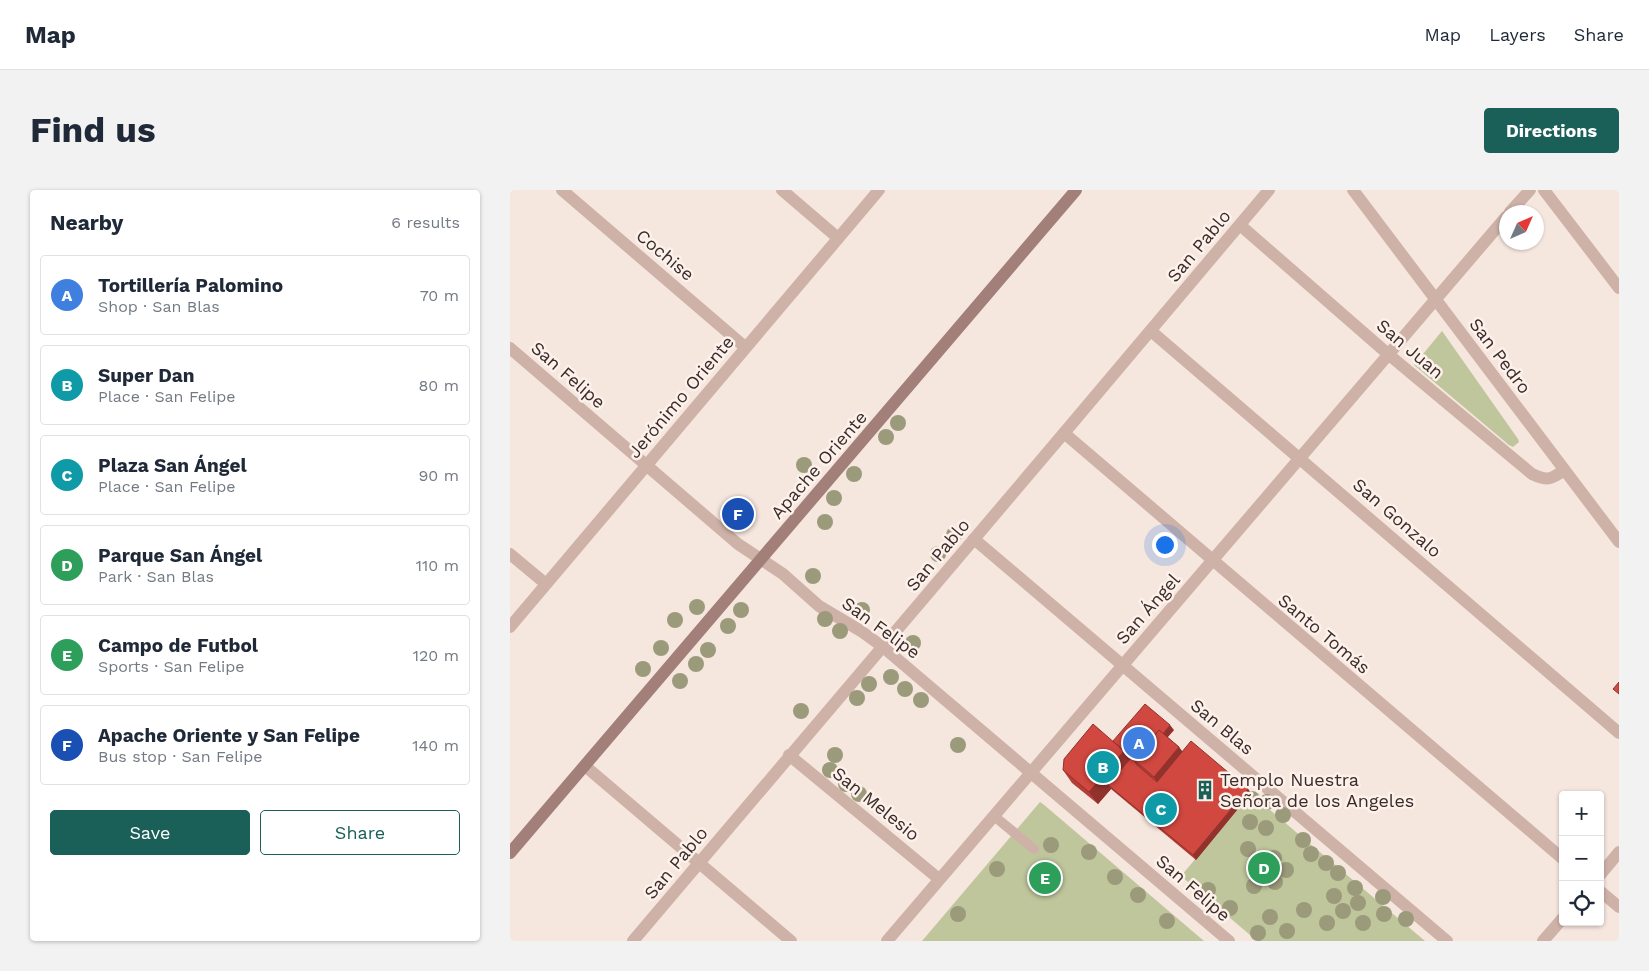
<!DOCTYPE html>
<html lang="en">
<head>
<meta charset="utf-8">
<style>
  :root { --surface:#fff; --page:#f2f2f3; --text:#1f2937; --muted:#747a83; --line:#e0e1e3; --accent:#1a6058 }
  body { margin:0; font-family:"Work Sans",sans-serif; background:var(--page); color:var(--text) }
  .controls { position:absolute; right:15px; bottom:15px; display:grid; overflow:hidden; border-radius:5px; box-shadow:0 1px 4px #0004 }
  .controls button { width:45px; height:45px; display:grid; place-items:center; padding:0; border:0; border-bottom:1px solid var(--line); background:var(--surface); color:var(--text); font:25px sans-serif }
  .compass { position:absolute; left:989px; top:15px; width:45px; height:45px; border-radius:50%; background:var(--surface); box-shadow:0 1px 4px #0004; rotate:45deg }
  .you { position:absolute; left:654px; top:354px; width:18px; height:18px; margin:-12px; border:4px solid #fff; border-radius:50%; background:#1a73e8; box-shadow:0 0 0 8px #1a73e833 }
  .badge { display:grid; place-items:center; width:32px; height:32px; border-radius:50%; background:var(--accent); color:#fff; font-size:16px; font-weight:700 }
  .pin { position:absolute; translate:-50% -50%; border:2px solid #fff; box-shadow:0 1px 5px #0006 }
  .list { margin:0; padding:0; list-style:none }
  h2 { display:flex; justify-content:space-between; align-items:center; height:65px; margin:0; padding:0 20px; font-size:21px }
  h2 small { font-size:16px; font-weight:400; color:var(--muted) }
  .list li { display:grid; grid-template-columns:32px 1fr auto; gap:15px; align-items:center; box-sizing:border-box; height:80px; margin:0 10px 10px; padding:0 10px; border:1px solid var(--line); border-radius:5px }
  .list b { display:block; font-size:19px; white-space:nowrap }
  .list p { margin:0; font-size:16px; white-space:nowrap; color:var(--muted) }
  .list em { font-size:16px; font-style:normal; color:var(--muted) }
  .actions { display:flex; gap:10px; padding:15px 20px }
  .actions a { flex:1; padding:11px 0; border:1px solid var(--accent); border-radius:5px; text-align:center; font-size:18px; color:var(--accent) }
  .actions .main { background:var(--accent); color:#fff }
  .icon { flex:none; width:28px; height:28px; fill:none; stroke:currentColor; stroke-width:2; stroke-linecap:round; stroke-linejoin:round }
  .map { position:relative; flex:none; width:1109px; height:751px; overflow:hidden; border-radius:5px }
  header { display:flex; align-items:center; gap:30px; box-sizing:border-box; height:70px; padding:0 25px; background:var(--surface); border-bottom:1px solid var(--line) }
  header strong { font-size:24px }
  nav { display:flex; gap:28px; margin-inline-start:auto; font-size:18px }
  .intro { display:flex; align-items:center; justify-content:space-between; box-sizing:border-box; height:120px; padding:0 30px }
  h1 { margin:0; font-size:35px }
  .button { padding:12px 22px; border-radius:5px; background:var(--accent); color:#fff; font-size:18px; font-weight:700 }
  main { display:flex; gap:30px; padding:0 30px }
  aside { flex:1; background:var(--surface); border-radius:5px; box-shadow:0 1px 4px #0004 }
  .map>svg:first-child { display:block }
  .green { fill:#bfc69c }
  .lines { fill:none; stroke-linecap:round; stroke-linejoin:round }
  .lane { stroke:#ceb2a8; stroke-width:10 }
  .street { stroke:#ceb2a8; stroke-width:12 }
  .secondary { stroke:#a28079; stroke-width:12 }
  .tree { fill:#9b9a7b }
  .wall { fill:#b33e37 }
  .shaded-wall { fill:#92322d }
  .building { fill:#d04840; stroke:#92322d }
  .labels { text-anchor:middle; stroke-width:5; stroke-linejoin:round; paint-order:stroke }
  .street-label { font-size:18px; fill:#3b2b29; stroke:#fcf1eb }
  .poi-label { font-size:18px; fill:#3b2b29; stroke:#fcf1eb; text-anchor:start }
</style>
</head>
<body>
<header>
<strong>Map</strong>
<nav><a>Map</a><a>Layers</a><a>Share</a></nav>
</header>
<div class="intro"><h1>Find us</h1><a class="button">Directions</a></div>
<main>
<aside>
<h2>Nearby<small>6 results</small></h2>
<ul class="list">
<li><span class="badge" style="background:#3f7fe0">A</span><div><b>Tortillería Palomino</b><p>Shop · San Blas</p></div><em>70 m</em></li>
<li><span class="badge" style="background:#0f9aa8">B</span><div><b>Super Dan</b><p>Place · San Felipe</p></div><em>80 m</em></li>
<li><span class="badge" style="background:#0f9aa8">C</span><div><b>Plaza San Ángel</b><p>Place · San Felipe</p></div><em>90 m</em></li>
<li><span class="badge" style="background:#2e9e5b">D</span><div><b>Parque San Ángel</b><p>Park · San Blas</p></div><em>110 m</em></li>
<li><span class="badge" style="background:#2e9e5b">E</span><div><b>Campo de Futbol</b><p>Sports · San Felipe</p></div><em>120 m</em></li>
<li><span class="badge" style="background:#1a4fb4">F</span><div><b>Apache Oriente y San Felipe</b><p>Bus stop · San Felipe</p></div><em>140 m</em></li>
</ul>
<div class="actions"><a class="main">Save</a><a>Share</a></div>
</aside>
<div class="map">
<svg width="1109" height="751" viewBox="0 0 1109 751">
  <rect width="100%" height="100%" fill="#f5e6de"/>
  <g class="green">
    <path d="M 932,141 L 1008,249 L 1009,252 L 1003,257 L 999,255 L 904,175 Z"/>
    <path d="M 741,603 L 760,620 L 915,751 L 747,751 L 671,686 Z"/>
    <path d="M 530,612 L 533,614 L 694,751 L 412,751 Z"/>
  </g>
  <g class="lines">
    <path class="lane" d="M 484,626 L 524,659"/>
    <g class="street">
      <path d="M 52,0 L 235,157"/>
      <path d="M 272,0 L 328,48"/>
      <path d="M 843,0 L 1109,352"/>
      <path d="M 1034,0 L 1109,98"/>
      <path d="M 1000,22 L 1020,0"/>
      <path d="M 730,35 L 878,164 L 1022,284 C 1037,291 1041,290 1054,280"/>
      <path d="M 641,141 L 1109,543"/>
      <path d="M 0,158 L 228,354 L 273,384 L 309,416 L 351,441 L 373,457 L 719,751"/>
      <path d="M 554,243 L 1053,669"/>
      <path d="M 464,349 L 937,751"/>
      <path d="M 0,364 L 36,394"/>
      <path d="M 0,437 L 369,0"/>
      <path d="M 279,565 L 429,689"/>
      <path d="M 75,576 L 281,751"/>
      <path d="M 1090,685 L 1109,662"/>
      <path d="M 1090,701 L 1109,717"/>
      <path d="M 123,751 L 554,243 L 759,0"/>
      <path d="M 377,751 L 996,27"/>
      <path d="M 1033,751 L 1053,728"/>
    </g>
    <path class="secondary" d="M 0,663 L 566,0"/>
  </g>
  <g class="tree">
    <circle cx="388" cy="233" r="8"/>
    <circle cx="376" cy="247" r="8"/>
    <circle cx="294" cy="275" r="8"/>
    <circle cx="344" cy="284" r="8"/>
    <circle cx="324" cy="308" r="8"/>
    <circle cx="315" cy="332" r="8"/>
    <circle cx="444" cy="345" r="8"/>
    <circle cx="428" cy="364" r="8"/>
    <circle cx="303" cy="386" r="8"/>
    <circle cx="187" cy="417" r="8"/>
    <circle cx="231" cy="420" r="8"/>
    <circle cx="352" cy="420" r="8"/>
    <circle cx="315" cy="429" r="8"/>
    <circle cx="165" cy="430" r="8"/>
    <circle cx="218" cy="436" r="8"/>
    <circle cx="330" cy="441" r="8"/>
    <circle cx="403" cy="453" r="8"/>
    <circle cx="151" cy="458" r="8"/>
    <circle cx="198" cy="460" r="8"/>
    <circle cx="186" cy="474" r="8"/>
    <circle cx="133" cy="479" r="8"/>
    <circle cx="381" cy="487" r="8"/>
    <circle cx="170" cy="491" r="8"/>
    <circle cx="359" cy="494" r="8"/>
    <circle cx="395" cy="499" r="8"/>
    <circle cx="347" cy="508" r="8"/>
    <circle cx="411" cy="510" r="8"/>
    <circle cx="291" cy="521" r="8"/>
    <circle cx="448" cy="555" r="8"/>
    <circle cx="325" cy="565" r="8"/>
    <circle cx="320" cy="580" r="8"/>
    <circle cx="336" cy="594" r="8"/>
    <circle cx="349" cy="604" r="8"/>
    <circle cx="742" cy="609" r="8"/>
    <circle cx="757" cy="612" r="8"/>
    <circle cx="773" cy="625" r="8"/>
    <circle cx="740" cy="632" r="8"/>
    <circle cx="756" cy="638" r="8"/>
    <circle cx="793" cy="650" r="8"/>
    <circle cx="541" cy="655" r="8"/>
    <circle cx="738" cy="659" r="8"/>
    <circle cx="579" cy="662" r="8"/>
    <circle cx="801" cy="664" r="8"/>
    <circle cx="764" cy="668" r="8"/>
    <circle cx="816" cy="673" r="8"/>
    <circle cx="487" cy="679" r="8"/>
    <circle cx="776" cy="680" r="8"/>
    <circle cx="752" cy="683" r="8"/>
    <circle cx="828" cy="683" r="8"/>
    <circle cx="605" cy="687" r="8"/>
    <circle cx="765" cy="692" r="8"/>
    <circle cx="744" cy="696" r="8"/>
    <circle cx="845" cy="698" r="8"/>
    <circle cx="698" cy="700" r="8"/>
    <circle cx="628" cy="705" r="8"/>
    <circle cx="824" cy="706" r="8"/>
    <circle cx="873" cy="707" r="8"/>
    <circle cx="848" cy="713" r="8"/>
    <circle cx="720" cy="718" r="8"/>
    <circle cx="794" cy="720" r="8"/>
    <circle cx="833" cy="721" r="8"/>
    <circle cx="448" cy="724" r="8"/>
    <circle cx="874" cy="724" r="8"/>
    <circle cx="760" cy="727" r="8"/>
    <circle cx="896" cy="729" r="8"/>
    <circle cx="657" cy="731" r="8"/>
    <circle cx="817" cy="733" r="8"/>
    <circle cx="853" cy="733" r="8"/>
    <circle cx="777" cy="741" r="8"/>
    <circle cx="748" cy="743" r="8"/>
  </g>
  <path class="wall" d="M 664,540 L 657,547 L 669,557 L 672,561 L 738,599 L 741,603 L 686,670 L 601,599 L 588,614 L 562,593 L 553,580 L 603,551 Z"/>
  <g class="shaded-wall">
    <path d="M 660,535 L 664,540 L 632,577 L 628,574 Z"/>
    <path d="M 669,557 L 675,566 L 650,596 L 644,587 Z"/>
    <path d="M 614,561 L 623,573 L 598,595 L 601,599 L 588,614 L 579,602 Z"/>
    <path d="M 738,599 L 741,603 L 686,670 L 683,665 Z"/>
  </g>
  <g class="building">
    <path d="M 1109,492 L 1109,504 L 1103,499 Z"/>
    <path d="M 635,514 L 660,535 L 653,544 L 649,540 L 624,570 L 627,575 L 647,592 L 681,551 L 738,599 L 683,665 L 598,595 L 620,569 L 614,561 L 603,551 Z"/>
    <path d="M 583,534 L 614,561 L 579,602 L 553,580 L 554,569 Z"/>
    <path d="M 649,540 L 669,557 L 644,587 L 624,570 Z"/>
  </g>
  <defs>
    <symbol id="building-bare" viewBox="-9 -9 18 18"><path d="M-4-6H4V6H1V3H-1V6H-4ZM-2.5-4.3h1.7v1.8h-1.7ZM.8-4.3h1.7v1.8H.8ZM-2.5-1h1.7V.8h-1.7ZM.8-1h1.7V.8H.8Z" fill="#1a6058" stroke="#fcf1eb" stroke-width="2.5" paint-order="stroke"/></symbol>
  </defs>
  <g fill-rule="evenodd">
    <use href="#building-bare" x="681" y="586" width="28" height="28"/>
  </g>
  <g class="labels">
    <g class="street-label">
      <text transform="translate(689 56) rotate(-50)" y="6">San Pablo</text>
      <text transform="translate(155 65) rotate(40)" y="6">Cochise</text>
      <text transform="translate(900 159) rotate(40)" y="6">San Juan</text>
      <text transform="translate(990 166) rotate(53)" y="6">San Pedro</text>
      <text transform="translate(58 185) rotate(41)" y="6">San Felipe</text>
      <text transform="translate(171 207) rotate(-50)" y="6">Jerónimo Oriente</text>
      <text transform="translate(309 275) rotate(-49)" y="6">Apache Oriente</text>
      <text transform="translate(887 328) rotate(41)" y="6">San Gonzalo</text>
      <text transform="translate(428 365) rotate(-50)" y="6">San Pablo</text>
      <text transform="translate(638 419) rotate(-49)" y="6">San Ángel</text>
      <text transform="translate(371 438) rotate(36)" y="6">San Felipe</text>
      <text transform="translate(814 444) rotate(40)" y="6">Santo Tomás</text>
      <text transform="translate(712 537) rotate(40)" y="6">San Blas</text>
      <text transform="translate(366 614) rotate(39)" y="6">San Melesio</text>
      <text transform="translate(166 673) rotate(-50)" y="6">San Pablo</text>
      <text transform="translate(683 698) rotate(41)" y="6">San Felipe</text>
    </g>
    <g class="poi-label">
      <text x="710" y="596">Templo Nuestra<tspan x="710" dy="21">Señora de los Angeles</tspan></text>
    </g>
  </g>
</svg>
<div class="controls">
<button>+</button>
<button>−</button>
<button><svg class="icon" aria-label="locate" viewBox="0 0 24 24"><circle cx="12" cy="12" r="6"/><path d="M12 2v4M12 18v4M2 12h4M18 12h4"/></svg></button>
</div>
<svg class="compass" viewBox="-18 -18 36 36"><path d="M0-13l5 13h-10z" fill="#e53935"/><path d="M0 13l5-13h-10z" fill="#747a83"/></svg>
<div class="you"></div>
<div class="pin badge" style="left:629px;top:553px;background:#3f7fe0">A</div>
<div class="pin badge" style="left:593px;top:577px;background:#0f9aa8">B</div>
<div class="pin badge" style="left:651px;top:619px;background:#0f9aa8">C</div>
<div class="pin badge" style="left:754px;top:678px;background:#2e9e5b">D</div>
<div class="pin badge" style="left:535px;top:688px;background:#2e9e5b">E</div>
<div class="pin badge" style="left:228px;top:324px;background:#1a4fb4">F</div>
</div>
</main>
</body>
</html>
